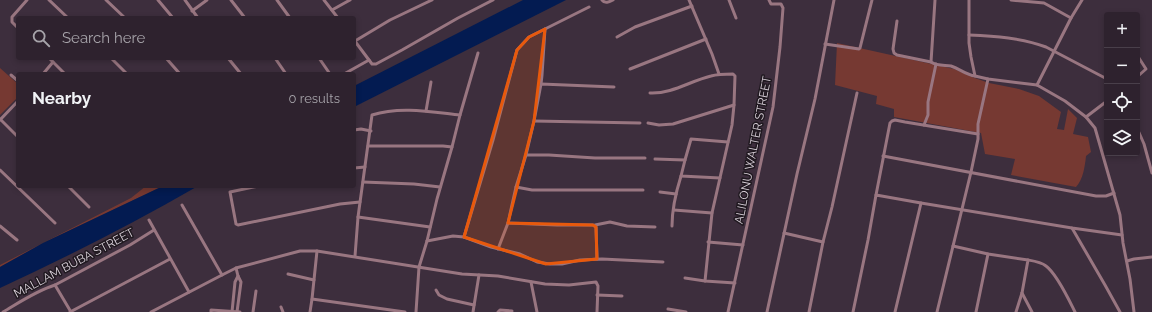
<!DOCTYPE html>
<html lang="en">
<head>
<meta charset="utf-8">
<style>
  :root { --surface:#2e222e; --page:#3a2f3a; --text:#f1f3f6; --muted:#a7a4aa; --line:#493f4a }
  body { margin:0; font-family:Raleway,sans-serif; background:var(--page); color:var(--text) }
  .controls { position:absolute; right:12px; top:12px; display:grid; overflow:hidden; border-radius:4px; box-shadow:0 2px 6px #0003 }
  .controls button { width:36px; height:36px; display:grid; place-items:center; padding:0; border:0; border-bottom:1px solid var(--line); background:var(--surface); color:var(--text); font:20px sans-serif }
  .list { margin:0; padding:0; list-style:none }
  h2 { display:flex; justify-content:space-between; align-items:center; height:52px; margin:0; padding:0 16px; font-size:17px }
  h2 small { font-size:13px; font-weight:400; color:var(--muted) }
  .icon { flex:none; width:22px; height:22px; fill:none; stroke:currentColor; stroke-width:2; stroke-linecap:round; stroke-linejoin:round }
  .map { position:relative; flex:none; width:1152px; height:312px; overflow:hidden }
  .search { position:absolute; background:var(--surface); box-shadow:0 2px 6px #0003; left:16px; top:16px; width:340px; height:44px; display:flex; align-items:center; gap:10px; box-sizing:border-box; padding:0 14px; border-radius:4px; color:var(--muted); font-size:15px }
  .panel { position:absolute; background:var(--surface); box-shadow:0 2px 6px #0003; left:16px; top:72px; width:340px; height:116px; border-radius:4px }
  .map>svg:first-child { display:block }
  .green { fill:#763932 }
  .water { fill:#031b51 }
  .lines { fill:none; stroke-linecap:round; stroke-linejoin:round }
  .minor { stroke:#997681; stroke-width:3 }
  .marked { fill:#e8590c; fill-opacity:0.2; stroke:#e8590c; stroke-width:3; stroke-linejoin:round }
  .labels { text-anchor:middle; stroke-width:3; stroke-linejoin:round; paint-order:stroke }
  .street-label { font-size:12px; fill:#dcd3dc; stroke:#201920 }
</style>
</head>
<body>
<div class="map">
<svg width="1152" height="312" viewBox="0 0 1152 312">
  <rect width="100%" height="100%" fill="#3d2e3d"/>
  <g class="green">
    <path d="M 837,43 L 954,69 L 972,77 L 989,83 L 1019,89 L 1039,96 L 1061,112 L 1057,129 L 1064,130 L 1068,109 L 1077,118 L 1073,134 L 1088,137 L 1091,152 L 1086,156 C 1085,166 1083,180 1076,187 L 1011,175 L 1015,159 L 985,154 L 981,133 L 894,117 L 894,109 L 876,104 L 877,96 L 835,85 Z"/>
    <path d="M 0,68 L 18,84 L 18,97 L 0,115 Z"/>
    <path d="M 146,186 L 163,186 L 43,243 L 0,267 L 0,265 L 131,198 Z"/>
  </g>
  <g class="water">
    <path d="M 523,0 L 566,0 L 354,107 L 354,86 Z"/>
    <path d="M 163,186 L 198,186 C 134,223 67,257 0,288 L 0,267 L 43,243 Z"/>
  </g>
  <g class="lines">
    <g class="minor">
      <path d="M 49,0 L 68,18"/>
      <path d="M 106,0 L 125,18"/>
      <path d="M 158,0 L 173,18"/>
      <path d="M 185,0 L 198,18"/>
      <path d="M 231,0 L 245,18"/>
      <path d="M 277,0 L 290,18"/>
      <path d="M 324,0 L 338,18"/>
      <path d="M 602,0 C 605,4 609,2 613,0"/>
      <path d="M 689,0 L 712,54 L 719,74"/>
      <path d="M 729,0 L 736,18"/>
      <path d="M 935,0 L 931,62 C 937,66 944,65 951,66 C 960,69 966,75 975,76"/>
      <path d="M 969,0 L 969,43 L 971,57 L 975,76 L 988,79 L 1037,85 L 1065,101 L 1086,117 L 1095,128 L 1120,215 L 1123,243 L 1130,279 L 1134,312"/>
      <path d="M 1011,0 L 1044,3 L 1071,18"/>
      <path d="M 332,10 L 350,0"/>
      <path d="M 192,11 L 207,0"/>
      <path d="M 897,21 L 893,49 L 894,53 L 897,55 L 931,62"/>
      <path d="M 18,28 L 12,22 L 12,17 L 27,0"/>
      <path d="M 969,35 C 995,36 1022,38 1046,47 L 1107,79"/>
      <path d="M 617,37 L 635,27 L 692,6"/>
      <path d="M 355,41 L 390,20 L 432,0"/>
      <path d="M 825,44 L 859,49 L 860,48 L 872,0"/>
      <path d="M 1137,55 L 1146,69 L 1137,77"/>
      <path d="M 49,58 L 65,74"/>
      <path d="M 111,58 L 127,74"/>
      <path d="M 166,58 L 180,74"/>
      <path d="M 228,58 L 241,74"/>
      <path d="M 275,58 L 286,74"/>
      <path d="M 319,58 L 330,74"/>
      <path d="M 369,60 L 372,64 L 376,64 L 402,50 L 458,18 L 493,0"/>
      <path d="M 630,69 L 706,39"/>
      <path d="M 43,74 L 53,62"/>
      <path d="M 344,74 L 369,60 L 354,40"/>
      <path d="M 11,75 L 18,81"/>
      <path d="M 541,84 L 542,75 L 545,29"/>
      <path d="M 1037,85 L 1071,18 L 1082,0"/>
      <path d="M 650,93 C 672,94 690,81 711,76 C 718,74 725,74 733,74 L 735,76 L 734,105 L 732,125 L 712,213 L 705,281 L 735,283"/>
      <path d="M 426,111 L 431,82"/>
      <path d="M 1086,117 L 1107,101"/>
      <path d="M 0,119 L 18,137"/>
      <path d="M 0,120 L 18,101"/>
      <path d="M 534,121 L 640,123"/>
      <path d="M 648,123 L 659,125 L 673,124 L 734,105"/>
      <path d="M 924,125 L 928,115 L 928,102 L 936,64"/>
      <path d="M 1137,128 L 1144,144 L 1152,173"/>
      <path d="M 354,130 L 361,129 L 371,131"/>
      <path d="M 368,146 L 443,146 L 452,147"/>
      <path d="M 526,155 L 549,155 L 595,158 L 645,158"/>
      <path d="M 883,156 L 1096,196 L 1106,196 L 1114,193"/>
      <path d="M 655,159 L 685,160 L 681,176 L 720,178"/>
      <path d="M 685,160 L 691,139 L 728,142"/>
      <path d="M 354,168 L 365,167"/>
      <path d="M 0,170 L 55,223"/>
      <path d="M 363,182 L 414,184 L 440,187"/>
      <path d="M 68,186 L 89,207"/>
      <path d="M 258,186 L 230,192 L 236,224 L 238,225 L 340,204 L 360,202"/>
      <path d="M 516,187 L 532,190 L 643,190"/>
      <path d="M 660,192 L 676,194"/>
      <path d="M 876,195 L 890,123 L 892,121 L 895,120 L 905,122 L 978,134"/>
      <path d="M 182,205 L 222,275"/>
      <path d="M 674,210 L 712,213"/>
      <path d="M 358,217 L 430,227"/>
      <path d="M 149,220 L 189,292"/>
      <path d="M 508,223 L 557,225 L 593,225 L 596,227 L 597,259"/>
      <path d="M 595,225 L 610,222 L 627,226 L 655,227"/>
      <path d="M 0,226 L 17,240"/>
      <path d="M 672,226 C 672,209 676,192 681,176"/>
      <path d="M 1072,228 L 1105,285 L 1120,312"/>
      <path d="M 784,233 L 823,242"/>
      <path d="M 464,237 L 493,140 L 517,50 L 529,37 L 589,7"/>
      <path d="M 427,241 L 453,236 L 464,237 L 491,247 L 520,254 L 537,262 L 550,264 L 562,264 L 580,260 L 602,259 L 663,262"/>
      <path d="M 708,242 L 743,245"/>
      <path d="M 953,246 L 988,254 L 1028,260 L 1022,293 L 1016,312"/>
      <path d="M 498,249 L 508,223 L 516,187 L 526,155 L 534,121 L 541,84 L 614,87"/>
      <path d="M 355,256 L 358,217 L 372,115 C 400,106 432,112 460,115"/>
      <path d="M 1028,260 C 1034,261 1041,262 1046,266 C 1057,274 1069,300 1075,312"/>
      <path d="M 1127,261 L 1134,259 L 1152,257"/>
      <path d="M 236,268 L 238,276 L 241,282 L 237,312"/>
      <path d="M 288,274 L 314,280"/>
      <path d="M 685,278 L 705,281"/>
      <path d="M 531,282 L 537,312"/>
      <path d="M 55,285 L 71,312"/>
      <path d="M 436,290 L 439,295 L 447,299 L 474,305"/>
      <path d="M 1022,293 L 1032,312"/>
      <path d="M 597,295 L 622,296"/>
      <path d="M 312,299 L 405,312"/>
      <path d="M 281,307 L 283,312"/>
      <path d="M 668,309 L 686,312"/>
      <path d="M 3,312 C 20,302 36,291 55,285 L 130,245 L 154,230"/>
      <path d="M 70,312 L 170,259"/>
      <path d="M 151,312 L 222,275 L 236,268 L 300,251 L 317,251 L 462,274 L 498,276 L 545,284 L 569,285 L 596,282 L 598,286 L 597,312"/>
      <path d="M 211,312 L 211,310 L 240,312"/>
      <path d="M 232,312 L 235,282 L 238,276"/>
      <path d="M 253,312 L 256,291"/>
      <path d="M 310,312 L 312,299 L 317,251"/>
      <path d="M 416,312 L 419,267 L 427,241 L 437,199 L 452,147 L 460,115 L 478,53"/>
      <path d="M 473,312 L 479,275"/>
      <path d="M 498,312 L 500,310 L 512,311"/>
      <path d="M 728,312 L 773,107 L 780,47 L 783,8 L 781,4 L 771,4 L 769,0"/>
      <path d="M 767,312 L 797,174 L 815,99 L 834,0"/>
      <path d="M 809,312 L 823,242 L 832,207 L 857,93"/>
      <path d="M 853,312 L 868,240 L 876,195 L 921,203"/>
      <path d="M 895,312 L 921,203 L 1072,228 L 1122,235"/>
      <path d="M 937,312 L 971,172 L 978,139 L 978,124 L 988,79"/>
      <path d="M 976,312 L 988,254"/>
    </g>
  </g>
  <path class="marked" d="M 545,29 L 534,121 L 508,223 L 593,225 L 596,227 L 597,259 L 546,264 L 464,237 L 517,50 L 529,37 Z"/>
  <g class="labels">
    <g class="street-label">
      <text transform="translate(753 150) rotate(-79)" y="4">ALILONU WALTER STREET</text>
      <text transform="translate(74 263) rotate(-28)" y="4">MALLAM BUBA STREET</text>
    </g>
  </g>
</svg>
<div class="controls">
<button>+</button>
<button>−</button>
<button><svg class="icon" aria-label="locate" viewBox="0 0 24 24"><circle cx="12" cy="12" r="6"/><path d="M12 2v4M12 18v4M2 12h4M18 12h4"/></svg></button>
<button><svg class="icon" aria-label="layers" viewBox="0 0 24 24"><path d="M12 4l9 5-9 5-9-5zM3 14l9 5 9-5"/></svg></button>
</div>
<div class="search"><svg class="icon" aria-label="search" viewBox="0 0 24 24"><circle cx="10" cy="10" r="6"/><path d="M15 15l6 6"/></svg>Search here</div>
<section class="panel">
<h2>Nearby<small>0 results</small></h2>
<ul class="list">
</ul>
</section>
</div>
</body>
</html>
